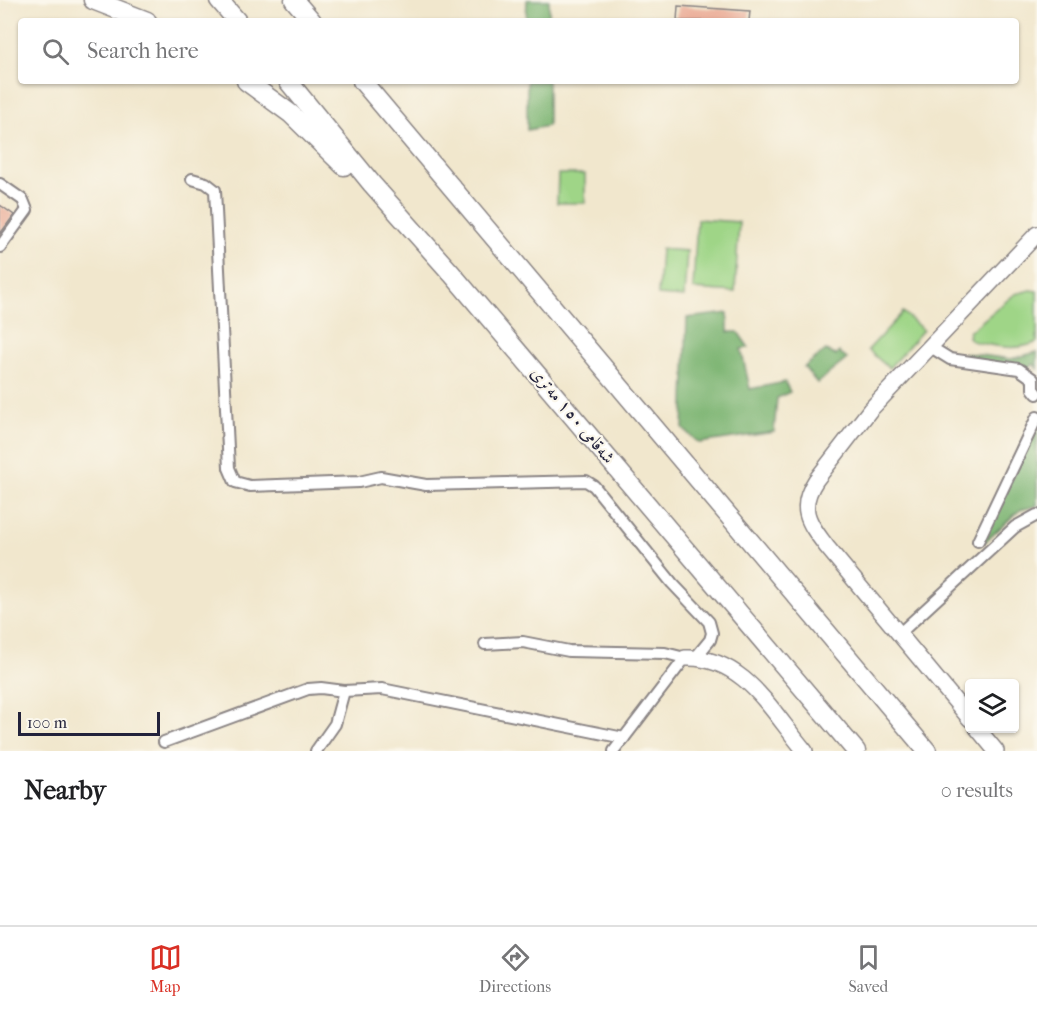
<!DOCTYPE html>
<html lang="en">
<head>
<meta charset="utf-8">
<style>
  :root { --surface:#fff; --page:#f2f2f2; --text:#202124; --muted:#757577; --line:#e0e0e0; --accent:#d93025 }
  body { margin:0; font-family:"IM FELL French Canon",Amiri,serif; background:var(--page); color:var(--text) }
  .controls { position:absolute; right:18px; bottom:18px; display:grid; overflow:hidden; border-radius:6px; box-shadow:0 2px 4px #0004 }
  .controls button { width:54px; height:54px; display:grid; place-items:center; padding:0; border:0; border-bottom:2px solid var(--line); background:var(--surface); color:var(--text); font:30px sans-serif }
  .scale { position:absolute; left:18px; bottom:15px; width:142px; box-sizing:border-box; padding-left:6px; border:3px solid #22223b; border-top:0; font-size:16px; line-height:21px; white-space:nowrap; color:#22223b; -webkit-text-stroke:4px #fbf7ec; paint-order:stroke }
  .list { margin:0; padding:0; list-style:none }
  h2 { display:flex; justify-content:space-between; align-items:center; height:78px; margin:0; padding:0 24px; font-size:26px }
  h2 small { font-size:20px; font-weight:400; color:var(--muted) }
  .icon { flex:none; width:33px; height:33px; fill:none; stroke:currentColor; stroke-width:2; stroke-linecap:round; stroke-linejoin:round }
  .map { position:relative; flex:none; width:1037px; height:751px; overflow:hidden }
  .search { position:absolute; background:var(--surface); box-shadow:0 2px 4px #0004; left:18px; right:18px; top:18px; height:66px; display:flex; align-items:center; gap:15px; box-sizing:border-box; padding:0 21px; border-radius:6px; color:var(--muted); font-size:22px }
  .sheet { height:174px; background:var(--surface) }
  nav { display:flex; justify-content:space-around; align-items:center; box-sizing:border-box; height:84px; border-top:2px solid var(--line); background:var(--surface); font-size:16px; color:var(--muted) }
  nav a { display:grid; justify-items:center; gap:3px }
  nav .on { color:var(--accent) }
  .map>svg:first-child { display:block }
  .green { fill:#9fd587; stroke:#607c61; stroke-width:1.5 }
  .forest { fill:#7fb674; stroke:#506c58; stroke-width:1.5 }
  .building { fill:#ebae99 }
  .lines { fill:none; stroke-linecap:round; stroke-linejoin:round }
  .street-casing { stroke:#8a8484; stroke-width:14 }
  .secondary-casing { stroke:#8a8484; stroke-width:18 }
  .highway-casing { stroke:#8a8484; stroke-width:21 }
  .street { stroke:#fff; stroke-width:10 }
  .secondary { stroke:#fff; stroke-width:15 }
  .highway { stroke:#fff; stroke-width:18 }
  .labels { text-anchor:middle; stroke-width:4.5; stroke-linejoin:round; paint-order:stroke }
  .street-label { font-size:18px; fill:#22223b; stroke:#fbf7ec }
</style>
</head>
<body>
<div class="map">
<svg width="1037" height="751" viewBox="0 0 1037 751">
  <rect width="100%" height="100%" fill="#fbf7ec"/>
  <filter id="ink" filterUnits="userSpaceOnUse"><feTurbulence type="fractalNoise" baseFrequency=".0167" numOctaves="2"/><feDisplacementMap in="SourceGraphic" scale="12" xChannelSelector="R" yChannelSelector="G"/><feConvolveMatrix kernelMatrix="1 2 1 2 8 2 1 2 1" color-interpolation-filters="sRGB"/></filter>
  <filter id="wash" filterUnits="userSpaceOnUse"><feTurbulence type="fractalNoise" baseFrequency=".008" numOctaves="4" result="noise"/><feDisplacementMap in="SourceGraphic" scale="24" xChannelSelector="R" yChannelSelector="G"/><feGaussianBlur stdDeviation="1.35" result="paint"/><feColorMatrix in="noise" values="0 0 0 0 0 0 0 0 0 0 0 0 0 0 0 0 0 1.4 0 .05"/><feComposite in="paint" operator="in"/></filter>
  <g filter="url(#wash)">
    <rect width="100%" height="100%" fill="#f1e7cd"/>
    <g class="green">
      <path d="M 558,174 L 585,174 L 585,203 L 557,203 Z"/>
      <path d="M 697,219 L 739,222 L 735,292 L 693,289 Z"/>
      <path d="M 661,249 L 687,251 L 684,297 L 658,295 Z"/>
      <path d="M 1031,290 L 1037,291 L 1037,342 C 1016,352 994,346 972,341 L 968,337 L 969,332 L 1015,294 Z"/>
      <path d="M 903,312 L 923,330 L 889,368 L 868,350 Z"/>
    </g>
    <g class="forest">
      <path d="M 527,0 L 549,0 L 549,21 L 526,21 Z"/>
      <path d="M 527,81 L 548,81 L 548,126 L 527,130 Z"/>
      <path d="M 728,313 L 728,332 L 738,332 L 749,348 L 741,349 L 750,389 L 785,382 L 790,392 L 777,398 L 774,432 L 699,443 L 683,429 L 687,318 Z"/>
      <path d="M 826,350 L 836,356 L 839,352 L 847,359 L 817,383 L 804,367 Z"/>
      <path d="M 1037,352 L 1037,369 L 1034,364 L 1026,369 L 963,358 L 965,353 L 1011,359 Z"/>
      <path d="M 1037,426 L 1037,506 L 1020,510 L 986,541 L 980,543 Z"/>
    </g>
    <g id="blocks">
      <g class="building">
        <path d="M 678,6 L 750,11 L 749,21 L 677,21 Z"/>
        <path d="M 0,205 L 14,215 L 0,234 Z"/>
      </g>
    </g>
  </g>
  <g filter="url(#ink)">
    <use href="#blocks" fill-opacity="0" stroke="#8a8484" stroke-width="1.5"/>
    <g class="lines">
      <defs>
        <g id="street">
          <path d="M 192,179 L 206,183 L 215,190 L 229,468 L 235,482 L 250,486 L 359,482 L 381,477 L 426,485 L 586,481 L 594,486 L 672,583 L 709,622 L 712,633 L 710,640 L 696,657"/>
          <path d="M 0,184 L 23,200 L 27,210 L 0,247"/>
          <path d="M 929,346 L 950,359 L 1019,369 L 1033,379 L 1033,389 L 1037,394"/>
          <path d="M 978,541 L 1037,417"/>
          <path d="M 899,634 L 1015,527 L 1037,515"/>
          <path d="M 485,644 L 523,642 L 569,651 L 665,653 L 685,658 L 614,751"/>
          <path d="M 164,742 L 308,689 L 321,688 L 344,691 L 382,689 L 624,738"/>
          <path d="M 316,751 L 335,724 L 344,691"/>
        </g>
        <g id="secondary">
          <path d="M 685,658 C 743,655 772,712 805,751"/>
          <path d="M 970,719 L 827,547 C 809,523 797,509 816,480 L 870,410 L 1037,234"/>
          <path d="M 977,728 L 996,751"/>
        </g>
        <g id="highway">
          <path d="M 93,0 L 147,21"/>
          <path d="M 219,0 L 237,21"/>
          <path d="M 294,0 L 312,21"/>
          <path d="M 246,81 L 291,114 L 344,166"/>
          <path d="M 288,81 L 372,184 L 452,274 L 856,751"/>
          <path d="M 362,81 L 927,751"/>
        </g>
      </defs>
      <use href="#street" class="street-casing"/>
      <use href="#secondary" class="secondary-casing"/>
      <use href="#highway" class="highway-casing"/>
      <use href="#street" class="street"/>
      <use href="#secondary" class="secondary"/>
      <use href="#highway" class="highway"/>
    </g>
  </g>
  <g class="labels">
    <g class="street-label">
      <text transform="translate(573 415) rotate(50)" y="6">شەقامی ١٥٠ مەتری</text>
    </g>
  </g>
</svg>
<div class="controls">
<button><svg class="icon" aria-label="layers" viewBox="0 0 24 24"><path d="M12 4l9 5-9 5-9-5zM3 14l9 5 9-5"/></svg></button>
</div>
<div class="scale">100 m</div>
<div class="search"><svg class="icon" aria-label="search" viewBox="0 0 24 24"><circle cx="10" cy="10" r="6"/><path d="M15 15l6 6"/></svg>Search here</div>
</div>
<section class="sheet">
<h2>Nearby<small>0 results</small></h2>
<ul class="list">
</ul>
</section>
<nav>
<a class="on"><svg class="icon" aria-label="map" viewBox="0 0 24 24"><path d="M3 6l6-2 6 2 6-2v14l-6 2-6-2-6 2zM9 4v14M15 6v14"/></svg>Map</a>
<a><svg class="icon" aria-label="directions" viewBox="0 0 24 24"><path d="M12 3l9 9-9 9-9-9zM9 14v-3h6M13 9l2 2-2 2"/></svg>Directions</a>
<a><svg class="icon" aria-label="saved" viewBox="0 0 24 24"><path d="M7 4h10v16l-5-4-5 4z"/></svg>Saved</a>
</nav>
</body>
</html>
